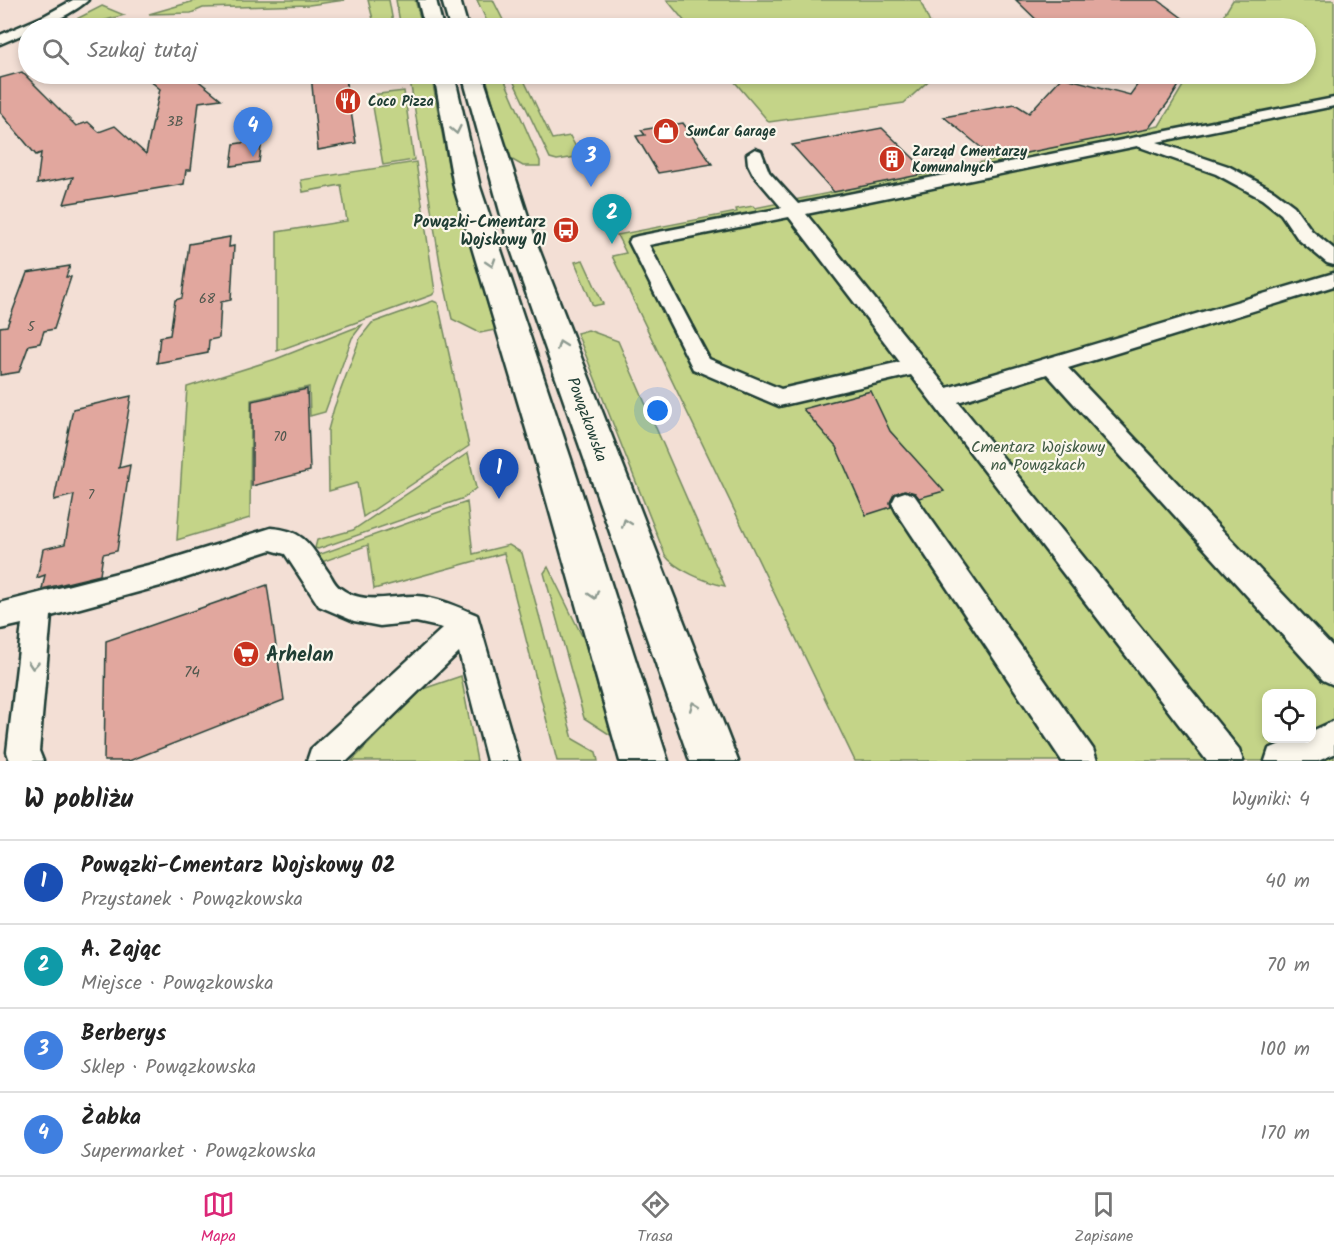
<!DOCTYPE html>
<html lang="pl">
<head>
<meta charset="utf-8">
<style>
  :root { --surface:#fff; --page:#f2f2f2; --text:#222; --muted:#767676; --line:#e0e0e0; --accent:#db2777 }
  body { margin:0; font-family:Kalam,sans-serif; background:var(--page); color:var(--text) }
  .controls { position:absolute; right:18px; bottom:18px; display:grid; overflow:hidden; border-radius:12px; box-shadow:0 3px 9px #0003 }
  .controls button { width:54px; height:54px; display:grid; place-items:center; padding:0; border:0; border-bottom:2px solid var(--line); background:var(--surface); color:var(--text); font:30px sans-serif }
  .you { position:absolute; left:658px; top:411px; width:21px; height:21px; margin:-15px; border:4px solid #fff; border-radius:50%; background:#1a73e8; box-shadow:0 0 0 9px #1a73e833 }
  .badge { display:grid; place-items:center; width:39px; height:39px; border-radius:50%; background:var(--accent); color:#fff; font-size:20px; font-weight:700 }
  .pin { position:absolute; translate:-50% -50px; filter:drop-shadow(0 2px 3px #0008) }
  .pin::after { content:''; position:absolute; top:32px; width:21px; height:18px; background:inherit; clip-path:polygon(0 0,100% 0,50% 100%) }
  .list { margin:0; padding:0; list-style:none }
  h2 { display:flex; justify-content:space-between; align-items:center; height:78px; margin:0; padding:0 24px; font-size:26px }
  h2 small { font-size:20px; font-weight:400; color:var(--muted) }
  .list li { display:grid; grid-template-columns:39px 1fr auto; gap:18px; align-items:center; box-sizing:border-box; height:84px; padding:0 24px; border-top:2px solid var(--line) }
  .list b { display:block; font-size:22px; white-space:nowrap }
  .list p { margin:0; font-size:20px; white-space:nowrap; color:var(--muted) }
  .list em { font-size:20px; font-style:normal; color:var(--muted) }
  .icon { flex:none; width:33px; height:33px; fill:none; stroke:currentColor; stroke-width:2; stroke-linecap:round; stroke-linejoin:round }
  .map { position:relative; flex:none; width:1334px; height:761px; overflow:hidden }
  .search { position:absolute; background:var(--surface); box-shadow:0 3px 9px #0003; left:18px; right:18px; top:18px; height:66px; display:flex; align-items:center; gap:15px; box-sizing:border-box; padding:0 21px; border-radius:33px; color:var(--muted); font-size:22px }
  .sheet { height:414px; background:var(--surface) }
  nav { display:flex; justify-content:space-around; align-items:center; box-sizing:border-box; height:84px; border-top:2px solid var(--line); background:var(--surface); font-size:16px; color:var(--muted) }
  nav a { display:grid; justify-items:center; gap:3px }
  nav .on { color:var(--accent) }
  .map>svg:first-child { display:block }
  .green { fill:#c4d488; stroke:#72885e; stroke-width:1.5; fill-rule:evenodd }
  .building { fill:#e1a79e; stroke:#1f3d34; stroke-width:1.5 }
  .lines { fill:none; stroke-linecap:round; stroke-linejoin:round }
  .street-casing { stroke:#1f3d34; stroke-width:5 }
  .secondary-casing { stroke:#1f3d34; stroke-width:5 }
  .street { fill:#fbf7ec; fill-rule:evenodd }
  .secondary { fill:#fbf7ec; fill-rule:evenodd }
  .oneway { stroke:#8d9a90 }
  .labels { text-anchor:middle; stroke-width:4.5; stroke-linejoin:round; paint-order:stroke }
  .far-poi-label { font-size:14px; font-weight:bold; fill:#1f3d34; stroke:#fbf7ec; text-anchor:start }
  .number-label { font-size:14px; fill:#50584e }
  .poi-label { font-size:16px; font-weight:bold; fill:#1f3d34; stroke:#fbf7ec; text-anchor:end }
  .street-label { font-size:16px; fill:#1f3d34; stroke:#fbf7ec }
  .park-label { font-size:16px; fill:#405b45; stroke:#fbf7ec }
  .near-number-label { font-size:16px; fill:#50584e }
  .near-poi-label { font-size:20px; font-weight:bold; fill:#1f3d34; stroke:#fbf7ec; text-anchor:start }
</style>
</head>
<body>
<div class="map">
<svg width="1334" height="761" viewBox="0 0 1334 761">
  <rect width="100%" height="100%" fill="#f3dfd5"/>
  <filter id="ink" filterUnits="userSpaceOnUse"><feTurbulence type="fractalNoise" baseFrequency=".0167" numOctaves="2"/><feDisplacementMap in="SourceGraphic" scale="12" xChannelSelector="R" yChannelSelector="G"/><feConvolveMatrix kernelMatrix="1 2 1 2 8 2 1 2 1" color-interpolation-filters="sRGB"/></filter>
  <g filter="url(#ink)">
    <g class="green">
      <path d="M 198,0 L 345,0 L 309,5 L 203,8 L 191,13 L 149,14 Z"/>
      <path d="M 368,0 L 389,0 L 394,28 L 362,28 L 374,23 Z"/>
      <path d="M 396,0 L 415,0 L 423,28 L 401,28 Z"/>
      <path d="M 477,0 L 493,0 L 507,28 L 490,28 Z"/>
      <path d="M 667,0 L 920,0 L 932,28 L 690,28 Z"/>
      <path d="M 1233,0 L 1334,0 L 1334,761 L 855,761 L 612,256 L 626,253 L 617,235 L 737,212 L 736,209 L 753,206 L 755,208 L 1159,126 L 1190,74 L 1306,74 L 1306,28 L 1216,28 ZM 1266,694 L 1312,694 L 1312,738 L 1266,738 Z"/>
      <path d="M 102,6 L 124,15 L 78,28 L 59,28 Z"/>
      <path d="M 409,74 L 431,74 L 450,175 L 495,330 L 480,333 L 452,319 L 441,269 Z"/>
      <path d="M 485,74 L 502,74 L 540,161 L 540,166 L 523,166 L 509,158 Z"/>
      <path d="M 510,74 L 521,74 L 552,139 L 570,136 L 578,151 L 576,157 L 557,160 L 550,158 Z"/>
      <path d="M 728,74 L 936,74 L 904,103 L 769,122 Z"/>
      <path d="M 404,91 L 414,160 L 383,165 L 371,95 Z"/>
      <path d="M 416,162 L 435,292 L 432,295 L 277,351 L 277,232 L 347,221 L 341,185 L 303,192 L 301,180 Z"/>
      <path d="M 583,260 L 603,304 L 593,306 L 575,262 Z"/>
      <path d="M 433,301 L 438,303 L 469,446 L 363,517 L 357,483 L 329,491 L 328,430 L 334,408 L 360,338 L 372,323 Z"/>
      <path d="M 362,325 L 352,338 L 325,412 L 310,416 L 309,387 L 251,400 L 250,518 L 177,540 L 187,387 L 276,359 Z"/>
      <path d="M 588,330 L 618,341 L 725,586 C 708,583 674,569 665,555 L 577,333 Z"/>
      <path d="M 468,453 L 476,488 L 464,498 L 318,549 L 315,548 L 317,540 L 353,530 Z"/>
      <path d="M 467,502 L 473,554 L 509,545 L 522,553 L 573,739 L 596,752 L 598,761 L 557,761 L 504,553 L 374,589 L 368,545 L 322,562 L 317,558 L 318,555 Z"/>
      <path d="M 548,567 L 584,640 L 612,736 L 584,718 L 544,573 Z"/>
      <path d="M 461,676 L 477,761 L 352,761 L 420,690 Z"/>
    </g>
    <g class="building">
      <path d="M 1016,0 L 1158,0 L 1196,28 L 1045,28 Z"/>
      <path d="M 22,72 L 76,126 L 88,122 L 99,132 L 115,126 L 146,154 L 160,89 L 142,74 L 190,74 L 221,99 L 199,102 L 191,170 L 186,170 L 184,184 L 64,204 L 73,177 L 37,184 L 41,153 L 36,155 L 0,112 L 0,78 Z"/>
      <path d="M 311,74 L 345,74 L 356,143 L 318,150 Z"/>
      <path d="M 1145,74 L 1186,74 L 1170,100 L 1148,129 L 995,159 L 944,117 L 1015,104 L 1029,113 L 1062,77 L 1130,95 Z"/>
      <path d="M 683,123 L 712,164 L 658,173 L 636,136 L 645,135 L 641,130 Z"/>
      <path d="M 882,128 L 929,173 L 834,192 L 792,145 Z"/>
      <path d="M 262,140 L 259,162 L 231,166 L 234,144 Z"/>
      <path d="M 230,237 L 229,247 L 234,246 L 231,300 L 221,302 L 219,338 L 209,340 L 208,353 L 157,363 L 160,337 L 170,335 L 175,300 L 182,298 L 189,244 Z"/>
      <path d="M 70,266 L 66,277 L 71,277 L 54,329 L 44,331 L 40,343 L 29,345 L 19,372 L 0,375 L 0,327 L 7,326 L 27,273 Z"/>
      <path d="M 307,389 L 310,471 L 252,486 L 252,401 Z"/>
      <path d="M 871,391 L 890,431 L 944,491 L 919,498 L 915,493 L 904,490 L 894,494 L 890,502 L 891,507 L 866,515 L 836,447 L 803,409 Z"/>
      <path d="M 131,396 L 119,468 L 130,465 L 117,551 L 103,554 L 100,575 L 42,589 L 45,575 L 37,578 L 43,549 L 65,544 L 74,495 L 54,500 L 73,409 Z"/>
      <path d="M 267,585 L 284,700 L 129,761 L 104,761 L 106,641 Z"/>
    </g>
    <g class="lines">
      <defs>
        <g id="street">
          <path d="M 73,0 L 88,0 C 77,11 44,28 28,28 L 28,32 L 0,44 L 0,35 L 44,16 Z"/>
          <path d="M 1334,98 L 1334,106 L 1157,142 L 1228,166 L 1274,191 L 1294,206 L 1312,231 L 1334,249 L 1334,265 L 1327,263 L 1298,239 L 1281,214 L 1262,199 L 1216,174 L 1137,146 L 806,214 L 947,388 L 1334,273 L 1334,286 L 1068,368 L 1334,648 L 1334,685 L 1323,680 L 1047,374 L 958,402 L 1239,749 L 1243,761 L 1207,761 L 911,375 L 779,406 L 693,369 L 629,242 L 631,238 L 638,236 L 782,208 L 753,174 L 748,164 L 747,154 L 755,149 L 761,151 L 769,172 L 798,204 ZM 789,217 L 900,362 L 781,389 L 709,359 L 649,245 Z"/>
          <path d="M 905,492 L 914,495 L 1093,749 L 1097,761 L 1062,761 L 896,511 L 892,503 L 896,495 Z"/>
          <path d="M 271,528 C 305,530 311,547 329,573 C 332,578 335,585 340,588 C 363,606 391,595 416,596 C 437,597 458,607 477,615 L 519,761 L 487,761 L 459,652 L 347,761 L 307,761 L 311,749 L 443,628 L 416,622 L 380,626 L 354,621 L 319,606 L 285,554 L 271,550 L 164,585 L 51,616 L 39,751 L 43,761 L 10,761 L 7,752 L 22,624 L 0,629 L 0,603 L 164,561 Z"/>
          <path d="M 1334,721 L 1334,754 L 1318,761 L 1265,761 L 1269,749 L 1294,738 L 1312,738 L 1312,731 Z"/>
        </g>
        <g id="secondary">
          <path d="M 418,0 L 436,0 L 443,28 L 425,28 Z"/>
          <path d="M 442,0 L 460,0 L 468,28 L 450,28 Z"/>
          <path d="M 434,74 L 454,74 L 480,187 L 571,459 L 668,761 L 620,761 L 535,459 L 454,187 Z"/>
          <path d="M 462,74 L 482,74 L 537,244 L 738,761 L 690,761 L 509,244 Z"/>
        </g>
      </defs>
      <use href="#street" class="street-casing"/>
      <use href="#secondary" class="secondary-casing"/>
      <use href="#street" class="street"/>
      <use href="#secondary" class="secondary"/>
    </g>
    <defs><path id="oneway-chevron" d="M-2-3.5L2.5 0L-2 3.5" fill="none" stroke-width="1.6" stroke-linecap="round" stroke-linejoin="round" transform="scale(1.5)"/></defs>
    <g class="oneway">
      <use href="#oneway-chevron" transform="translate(456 130) rotate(78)"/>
      <use href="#oneway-chevron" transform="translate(491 263) rotate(72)"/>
      <use href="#oneway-chevron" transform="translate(561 345) rotate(-110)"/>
      <use href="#oneway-chevron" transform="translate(626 523) rotate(-110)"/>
      <use href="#oneway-chevron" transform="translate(594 595) rotate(73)"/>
      <use href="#oneway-chevron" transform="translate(33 665) rotate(95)"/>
      <use href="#oneway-chevron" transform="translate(694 706) rotate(-110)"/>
    </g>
  </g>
  <defs>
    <symbol id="restaurant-disc" viewBox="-11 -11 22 22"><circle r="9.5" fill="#c8321e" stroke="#fbf7ec"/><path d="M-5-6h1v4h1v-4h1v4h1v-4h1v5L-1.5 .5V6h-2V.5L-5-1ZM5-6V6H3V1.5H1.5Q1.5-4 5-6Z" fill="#fff"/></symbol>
    <symbol id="shop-disc" viewBox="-11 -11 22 22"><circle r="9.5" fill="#c8321e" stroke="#fbf7ec"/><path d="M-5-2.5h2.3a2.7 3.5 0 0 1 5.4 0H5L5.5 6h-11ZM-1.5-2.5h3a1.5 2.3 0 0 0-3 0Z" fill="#fff"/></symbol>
    <symbol id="building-disc" viewBox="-11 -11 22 22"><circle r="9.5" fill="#c8321e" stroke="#fbf7ec"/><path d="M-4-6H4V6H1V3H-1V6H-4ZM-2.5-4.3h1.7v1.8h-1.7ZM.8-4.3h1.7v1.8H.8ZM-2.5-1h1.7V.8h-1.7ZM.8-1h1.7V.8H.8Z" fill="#fff"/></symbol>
    <symbol id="bus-disc" viewBox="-11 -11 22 22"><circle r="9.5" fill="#c8321e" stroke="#fbf7ec"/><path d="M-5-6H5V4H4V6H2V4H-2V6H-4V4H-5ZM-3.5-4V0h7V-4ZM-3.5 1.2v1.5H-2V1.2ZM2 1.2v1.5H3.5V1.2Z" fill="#fff"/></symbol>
    <symbol id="supermarket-disc" viewBox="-11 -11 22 22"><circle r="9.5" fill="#c8321e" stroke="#fbf7ec"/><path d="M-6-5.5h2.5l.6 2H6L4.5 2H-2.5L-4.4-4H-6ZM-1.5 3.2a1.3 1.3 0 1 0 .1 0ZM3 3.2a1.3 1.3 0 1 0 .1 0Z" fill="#fff"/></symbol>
  </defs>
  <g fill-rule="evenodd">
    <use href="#restaurant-disc" x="333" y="86" width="30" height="30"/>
    <use href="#shop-disc" x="651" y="116" width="30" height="30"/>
    <use href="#building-disc" x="877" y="144" width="30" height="30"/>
    <use href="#bus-disc" x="551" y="215" width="30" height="30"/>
    <use href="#supermarket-disc" x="231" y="639" width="30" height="30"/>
  </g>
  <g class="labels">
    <g class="far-poi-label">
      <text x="368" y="106">Coco Pizza</text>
      <text x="686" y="136">SunCar Garage</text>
      <text x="912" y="156">Zarząd Cmentarzy<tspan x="912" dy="16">Komunalnych</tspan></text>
    </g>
    <g class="number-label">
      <text x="175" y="126">3B</text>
      <text x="207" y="303">68</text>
      <text x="31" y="331">5</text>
      <text x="280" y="441">70</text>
      <text x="91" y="499">7</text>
    </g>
    <g class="poi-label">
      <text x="546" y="227">Powązki-Cmentarz<tspan x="546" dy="18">Wojskowy 01</tspan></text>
    </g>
    <g class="street-label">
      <text transform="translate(588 419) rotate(70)" y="6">Powązkowska</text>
    </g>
    <g class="park-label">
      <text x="1038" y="452">Cmentarz Wojskowy<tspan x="1038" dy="18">na Powązkach</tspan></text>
    </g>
    <g class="near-number-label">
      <text x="192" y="677">74</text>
    </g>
    <g class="near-poi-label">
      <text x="266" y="661">Arhelan</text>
    </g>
  </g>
</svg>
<div class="controls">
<button><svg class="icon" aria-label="locate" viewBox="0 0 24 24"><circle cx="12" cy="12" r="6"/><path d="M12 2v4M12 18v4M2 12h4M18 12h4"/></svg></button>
</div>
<div class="you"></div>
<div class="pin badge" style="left:499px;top:499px;background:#1a4fb4">1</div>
<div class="pin badge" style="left:612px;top:244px;background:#0f9aa8">2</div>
<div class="pin badge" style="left:591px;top:187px;background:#3f7fe0">3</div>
<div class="pin badge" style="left:253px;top:157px;background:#3f7fe0">4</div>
<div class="search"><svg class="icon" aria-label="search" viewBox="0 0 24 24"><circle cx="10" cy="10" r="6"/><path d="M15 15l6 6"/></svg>Szukaj tutaj</div>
</div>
<section class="sheet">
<h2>W pobliżu<small>Wyniki: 4</small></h2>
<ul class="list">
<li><span class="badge" style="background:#1a4fb4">1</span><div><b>Powązki-Cmentarz Wojskowy 02</b><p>Przystanek · Powązkowska</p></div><em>40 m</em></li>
<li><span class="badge" style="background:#0f9aa8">2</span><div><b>A. Zając</b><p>Miejsce · Powązkowska</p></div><em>70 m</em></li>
<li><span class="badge" style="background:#3f7fe0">3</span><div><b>Berberys</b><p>Sklep · Powązkowska</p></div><em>100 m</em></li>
<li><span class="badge" style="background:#3f7fe0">4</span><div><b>Żabka</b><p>Supermarket · Powązkowska</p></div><em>170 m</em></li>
</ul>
</section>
<nav>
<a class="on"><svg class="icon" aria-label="map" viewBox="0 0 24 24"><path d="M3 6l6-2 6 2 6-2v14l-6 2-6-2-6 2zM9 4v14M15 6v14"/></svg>Mapa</a>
<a><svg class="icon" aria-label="directions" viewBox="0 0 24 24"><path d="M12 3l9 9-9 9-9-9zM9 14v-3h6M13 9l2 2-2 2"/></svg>Trasa</a>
<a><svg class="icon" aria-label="saved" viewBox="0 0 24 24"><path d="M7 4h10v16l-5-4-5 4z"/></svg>Zapisane</a>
</nav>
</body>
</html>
